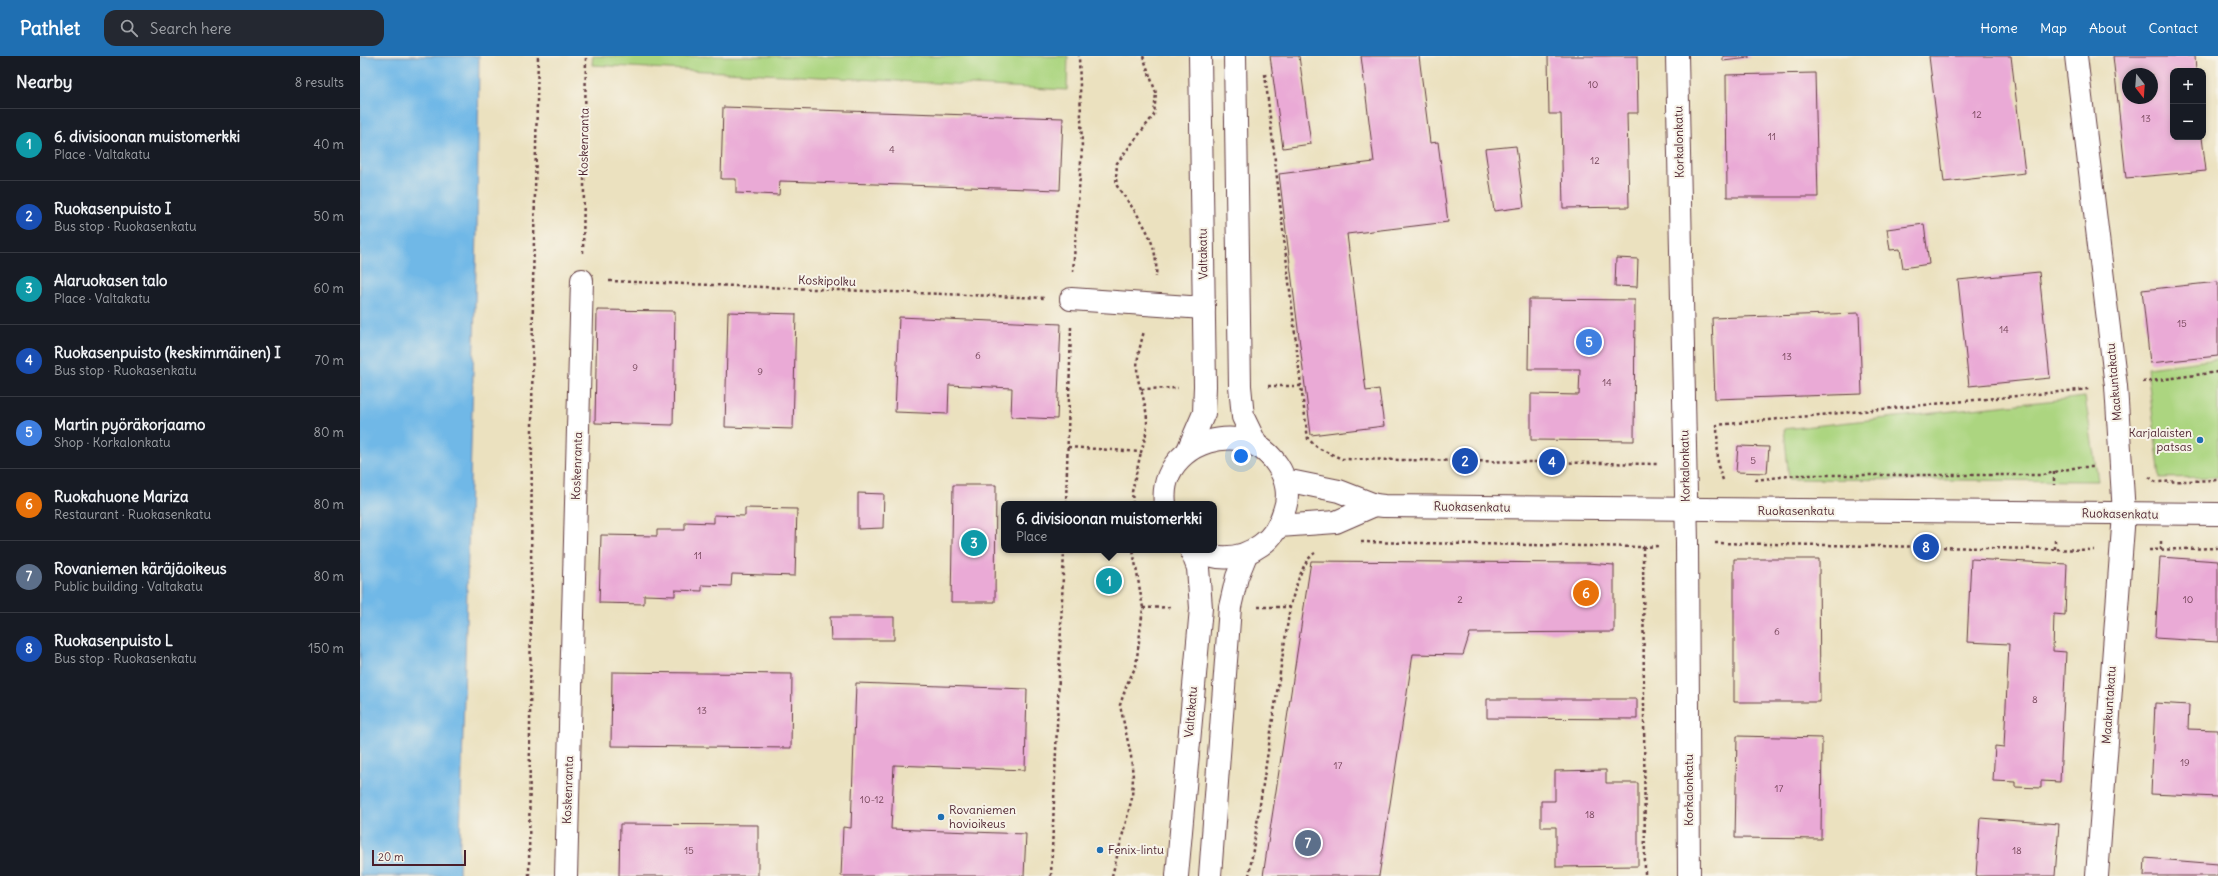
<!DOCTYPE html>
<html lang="en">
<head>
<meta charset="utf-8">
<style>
  :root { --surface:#171b24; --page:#242831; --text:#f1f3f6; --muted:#9ea1a6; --line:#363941; --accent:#1f6fb2 }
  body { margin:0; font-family:Delius,sans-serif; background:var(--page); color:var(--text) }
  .controls { position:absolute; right:12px; top:12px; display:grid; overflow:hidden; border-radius:8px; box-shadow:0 2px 6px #0003 }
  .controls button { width:36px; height:36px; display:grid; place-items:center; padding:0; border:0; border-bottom:1px solid var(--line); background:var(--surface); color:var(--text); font:20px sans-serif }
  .compass { position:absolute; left:1762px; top:12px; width:36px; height:36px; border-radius:50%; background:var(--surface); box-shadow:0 2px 6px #0003; rotate:163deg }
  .scale { position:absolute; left:12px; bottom:10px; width:94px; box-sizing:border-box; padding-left:4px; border:2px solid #4a1f2b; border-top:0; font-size:11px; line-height:14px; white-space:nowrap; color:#4a1f2b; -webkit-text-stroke:3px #f7f3e8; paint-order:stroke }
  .you { position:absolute; left:881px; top:400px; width:14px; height:14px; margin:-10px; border:3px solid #fff; border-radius:50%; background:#1a73e8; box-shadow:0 0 0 6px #1a73e833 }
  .badge { display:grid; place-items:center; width:26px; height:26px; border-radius:50%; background:var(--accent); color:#fff; font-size:13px; font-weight:700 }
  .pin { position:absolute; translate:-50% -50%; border:2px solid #fff; box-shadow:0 1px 4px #0006 }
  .popup { position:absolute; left:641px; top:445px; width:216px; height:52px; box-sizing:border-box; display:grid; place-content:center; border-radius:8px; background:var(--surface); filter:drop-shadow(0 1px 3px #0005); font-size:13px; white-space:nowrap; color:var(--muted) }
  .popup b { font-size:15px; color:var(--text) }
  .popup::after { content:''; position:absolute; left:50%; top:100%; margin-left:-8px; border:8px solid transparent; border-top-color:var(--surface) }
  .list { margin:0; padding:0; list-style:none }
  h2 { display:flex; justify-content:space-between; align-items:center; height:52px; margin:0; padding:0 16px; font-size:17px }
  h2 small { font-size:13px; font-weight:400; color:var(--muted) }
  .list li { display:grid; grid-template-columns:26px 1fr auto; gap:12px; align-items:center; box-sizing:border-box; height:72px; padding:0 16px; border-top:1px solid var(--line) }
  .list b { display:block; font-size:15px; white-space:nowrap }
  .list p { margin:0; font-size:13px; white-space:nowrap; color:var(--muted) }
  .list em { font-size:13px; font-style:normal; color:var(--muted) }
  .icon { flex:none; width:22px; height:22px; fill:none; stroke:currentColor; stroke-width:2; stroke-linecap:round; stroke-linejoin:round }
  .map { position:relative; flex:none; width:1858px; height:820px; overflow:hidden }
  header { display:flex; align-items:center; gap:24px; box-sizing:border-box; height:56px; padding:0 20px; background:var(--accent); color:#fff }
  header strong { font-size:19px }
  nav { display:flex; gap:22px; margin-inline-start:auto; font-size:14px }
  .search { width:280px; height:36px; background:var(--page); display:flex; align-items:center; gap:10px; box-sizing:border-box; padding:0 14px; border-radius:12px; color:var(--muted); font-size:15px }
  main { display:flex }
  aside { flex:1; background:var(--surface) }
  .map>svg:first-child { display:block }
  .green { fill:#acd580; stroke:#7b7a56 }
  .water { fill:#6fb8e7; stroke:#5c6c89 }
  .building { fill:#eaaad6; fill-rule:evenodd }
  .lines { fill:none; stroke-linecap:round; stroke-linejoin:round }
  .minor-casing { stroke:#623c41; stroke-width:24 }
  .tertiary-casing { stroke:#623c41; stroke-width:24 }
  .path { stroke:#623c41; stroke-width:2.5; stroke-dasharray:3 3; stroke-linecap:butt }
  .minor { stroke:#fff; stroke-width:22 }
  .tertiary { stroke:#fff; stroke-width:22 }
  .poi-dot { fill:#1f6fb2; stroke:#f7f3e8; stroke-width:1.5 }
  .labels { text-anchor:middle; stroke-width:4; stroke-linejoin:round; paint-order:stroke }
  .number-label { font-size:10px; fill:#724256 }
  .street-label { font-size:12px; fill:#4a1f2b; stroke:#f7f3e8 }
  .poi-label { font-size:12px; fill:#4a1f2b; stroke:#f7f3e8; text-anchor:start }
</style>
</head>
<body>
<header>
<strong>Pathlet</strong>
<div class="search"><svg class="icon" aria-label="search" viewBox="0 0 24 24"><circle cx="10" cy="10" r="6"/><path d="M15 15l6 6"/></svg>Search here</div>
<nav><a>Home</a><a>Map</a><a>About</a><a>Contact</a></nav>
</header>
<main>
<aside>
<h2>Nearby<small>8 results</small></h2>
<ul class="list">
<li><span class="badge" style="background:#0f9aa8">1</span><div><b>6. divisioonan muistomerkki</b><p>Place · Valtakatu</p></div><em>40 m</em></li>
<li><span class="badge" style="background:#1a4fb4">2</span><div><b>Ruokasenpuisto I</b><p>Bus stop · Ruokasenkatu</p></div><em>50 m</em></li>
<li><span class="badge" style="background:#0f9aa8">3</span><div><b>Alaruokasen talo</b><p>Place · Valtakatu</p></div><em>60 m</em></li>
<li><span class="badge" style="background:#1a4fb4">4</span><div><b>Ruokasenpuisto (keskimmäinen) I</b><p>Bus stop · Ruokasenkatu</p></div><em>70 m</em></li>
<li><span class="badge" style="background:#3f7fe0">5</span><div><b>Martin pyöräkorjaamo</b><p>Shop · Korkalonkatu</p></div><em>80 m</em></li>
<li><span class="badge" style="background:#e8710a">6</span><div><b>Ruokahuone Mariza</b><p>Restaurant · Ruokasenkatu</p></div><em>80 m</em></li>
<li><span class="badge" style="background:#5c6f8a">7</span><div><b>Rovaniemen käräjäoikeus</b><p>Public building · Valtakatu</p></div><em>80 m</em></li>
<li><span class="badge" style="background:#1a4fb4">8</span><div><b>Ruokasenpuisto L</b><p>Bus stop · Ruokasenkatu</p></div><em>150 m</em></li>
</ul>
</aside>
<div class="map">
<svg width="1858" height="820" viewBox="0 0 1858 820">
  <rect width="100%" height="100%" fill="#f7f3e8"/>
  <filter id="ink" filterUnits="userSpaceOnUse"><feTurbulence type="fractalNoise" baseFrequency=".025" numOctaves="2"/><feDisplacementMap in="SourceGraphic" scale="8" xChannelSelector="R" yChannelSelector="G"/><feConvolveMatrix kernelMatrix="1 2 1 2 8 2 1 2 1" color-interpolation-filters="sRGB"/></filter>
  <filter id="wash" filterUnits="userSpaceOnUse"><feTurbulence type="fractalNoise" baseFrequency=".012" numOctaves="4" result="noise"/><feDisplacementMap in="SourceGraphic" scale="16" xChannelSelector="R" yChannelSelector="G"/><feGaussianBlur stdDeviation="0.9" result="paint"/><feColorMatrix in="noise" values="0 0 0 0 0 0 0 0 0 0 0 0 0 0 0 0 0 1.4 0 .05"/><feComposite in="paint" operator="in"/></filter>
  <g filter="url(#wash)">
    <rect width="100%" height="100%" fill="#ebe1bf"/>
    <g class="green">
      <path d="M 233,0 L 708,0 L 707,34 L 232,9 Z"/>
      <path d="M 1858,303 L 1858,421 L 1800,422 L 1787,312 Z"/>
      <path d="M 1725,341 L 1738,425 L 1429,423 L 1424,373 Z"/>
    </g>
    <path class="water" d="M 0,0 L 119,0 L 117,176 L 99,820 L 0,820 Z"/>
    <g id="blocks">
      <g class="building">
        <path d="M 910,0 L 939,0 L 951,88 L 923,92 Z"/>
        <path d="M 1001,0 L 1059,0 L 1070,87 L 1078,86 L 1088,166 L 987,178 L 1006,335 L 1019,333 L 1024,370 L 951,379 L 919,118 L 1014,106 Z"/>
        <path d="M 1188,0 L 1277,0 L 1278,57 L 1267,57 L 1269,151 L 1203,152 L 1201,58 L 1189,58 Z"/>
        <path d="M 1363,0 L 1389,0 L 1389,2 L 1363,5 Z"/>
        <path d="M 1569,0 L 1651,0 L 1665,117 L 1584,126 Z"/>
        <path d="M 1753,0 L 1835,0 L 1836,15 L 1813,15 L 1813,81 L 1842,81 L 1846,115 L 1766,122 ZM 1768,18 L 1792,18 L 1792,42 L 1768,42 Z"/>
        <path d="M 1455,17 L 1458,141 L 1367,141 L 1366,19 Z"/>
        <path d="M 363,51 L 703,62 L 700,134 L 420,125 L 419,139 L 376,137 L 376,123 L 361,123 Z"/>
        <path d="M 1156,90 L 1164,151 L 1134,155 L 1125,93 Z"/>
        <path d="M 1564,168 L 1569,208 L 1543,212 L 1540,193 L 1530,194 L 1527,173 Z"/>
        <path d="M 1256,202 L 1278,203 L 1277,231 L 1255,230 Z"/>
        <path d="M 1679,216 L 1690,322 L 1609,330 L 1598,224 Z"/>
        <path d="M 1858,226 L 1858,300 L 1790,307 L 1782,234 Z"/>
        <path d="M 1169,243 L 1275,244 L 1274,385 L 1171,384 L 1171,338 L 1219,339 L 1220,313 L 1168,313 Z"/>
        <path d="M 237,254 L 315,255 L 313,369 L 235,367 Z"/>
        <path d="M 368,256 L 436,258 L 433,373 L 365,371 Z"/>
        <path d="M 1499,257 L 1502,338 L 1355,343 L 1352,262 Z"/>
        <path d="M 539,261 L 701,268 L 697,363 L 651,361 L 652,332 L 589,329 L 588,358 L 535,356 Z"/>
        <path d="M 1378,390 L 1409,391 L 1407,417 L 1376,416 Z"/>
        <path d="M 593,429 L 636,429 L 635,546 L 591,546 Z"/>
        <path d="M 498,437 L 524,438 L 523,472 L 498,473 Z"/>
        <path d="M 385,452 L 437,453 L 435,520 L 372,518 L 371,530 L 342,529 L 342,535 L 315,534 L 315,540 L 284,539 L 284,548 L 239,547 L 241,479 L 297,480 L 297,474 L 325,474 L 325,466 L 354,467 L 354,459 L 385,460 Z"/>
        <path d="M 1800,501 L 1858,505 L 1858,586 L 1795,582 Z"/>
        <path d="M 1374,503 L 1459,503 L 1460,646 L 1374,646 Z"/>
        <path d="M 1611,503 L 1707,508 L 1705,559 L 1694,558 L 1693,595 L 1706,596 L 1700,726 L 1681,725 L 1681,732 L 1655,731 L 1655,726 L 1633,725 L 1635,690 L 1644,691 L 1649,588 L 1607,586 Z"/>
        <path d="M 951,505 L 1227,507 L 1254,509 L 1254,576 L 1110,577 L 1103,599 L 1053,598 L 1019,820 L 903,820 Z"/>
        <path d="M 470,561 L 534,561 L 534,584 L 471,584 Z"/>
        <path d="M 252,616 L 432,618 L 431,692 L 251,690 Z"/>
        <path d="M 496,627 L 667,633 L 665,714 L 534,709 L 531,773 L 666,778 L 664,820 L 481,820 L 483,771 L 491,772 Z"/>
        <path d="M 1127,643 L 1277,643 L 1277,663 L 1127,662 Z"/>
        <path d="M 1795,647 L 1829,649 L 1828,673 L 1858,674 L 1858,741 L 1791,738 Z"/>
        <path d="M 1377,680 L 1462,682 L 1461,783 L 1375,782 Z"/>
        <path d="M 1246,714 L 1246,727 L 1278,727 L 1278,810 L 1196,811 L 1196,771 L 1181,771 L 1181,745 L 1195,745 L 1195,715 Z"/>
        <path d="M 1620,762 L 1699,768 L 1695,820 L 1616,820 Z"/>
        <path d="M 260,768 L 398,769 L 398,820 L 259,820 Z"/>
        <path d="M 1785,802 L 1858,808 L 1858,820 L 1784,820 Z"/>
      </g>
    </g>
  </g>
  <g filter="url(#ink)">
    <use href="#blocks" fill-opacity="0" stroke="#623c41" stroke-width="1"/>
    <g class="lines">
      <defs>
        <g id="minor">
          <path d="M 1317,0 L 1327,487 L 1329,820"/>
          <path d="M 1716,0 L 1756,330 L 1764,458 L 1737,820"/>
          <path d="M 711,243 L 844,252"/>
          <path d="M 206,820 L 222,224"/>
        </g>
        <g id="tertiary">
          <path d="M 875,0 L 880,330 L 883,361 L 897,390"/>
          <path d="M 828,394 L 844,357 L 845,330 L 840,0"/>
          <path d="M 925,424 L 979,435 L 1015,449 L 1024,450 L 1858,458"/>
          <path d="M 805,448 C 800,407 837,379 877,383 C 909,386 936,424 924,455 C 920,468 913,481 901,489 C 880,504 858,505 836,494"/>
          <path d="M 919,470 L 976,466 L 1015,449"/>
          <path d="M 817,820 L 841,552 L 838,512 L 831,494"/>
          <path d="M 850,820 L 870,551 L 877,521 L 886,499"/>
        </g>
      </defs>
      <use href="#minor" class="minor-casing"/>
      <use href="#tertiary" class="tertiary-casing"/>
      <g class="path">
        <path d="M 783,0 L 796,37 L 794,59 L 757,107 L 756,122 L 757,130 C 778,160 799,183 796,221"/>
        <path d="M 905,18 L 941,330"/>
        <path d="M 223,197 L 226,0"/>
        <path d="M 713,216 L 722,92 L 719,0"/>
        <path d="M 249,225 L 685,242"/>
        <path d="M 1783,326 L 1858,316"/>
        <path d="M 908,330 L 941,330 L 948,383 L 958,392 L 982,403 L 1298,408"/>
        <path d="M 781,333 C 773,313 779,295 784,275"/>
        <path d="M 708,391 L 781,396 C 790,368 788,361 781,333 L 818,332"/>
        <path d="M 1694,416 L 1694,429"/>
        <path d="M 1789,421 L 1796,426 L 1858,424"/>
        <path d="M 1363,424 L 1358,410 L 1357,369 L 1729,333"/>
        <path d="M 1395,424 L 1437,419 L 1682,419 L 1718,411 L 1733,411"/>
        <path d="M 706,448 L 711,271"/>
        <path d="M 773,448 L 772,436 L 781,396"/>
        <path d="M 1695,484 L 1695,493"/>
        <path d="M 1001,486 L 1283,491 L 1300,490"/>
        <path d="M 1355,487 L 1734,494"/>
        <path d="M 1283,491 L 1285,820"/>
        <path d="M 1789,494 L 1858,492"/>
        <path d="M 1801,494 L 1801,484"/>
        <path d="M 898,551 L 930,551"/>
        <path d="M 783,552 L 813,551"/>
        <path d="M 169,820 L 173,228 L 178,0"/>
        <path d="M 691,820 L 704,494"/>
        <path d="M 752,820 L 772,742 L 773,721 L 771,700 L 760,649 L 767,628 L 776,610 L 783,552 L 773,494"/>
        <path d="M 889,820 L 930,551 C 934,537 942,504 955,497"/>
      </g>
      <use href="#minor" class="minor"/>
      <use href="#tertiary" class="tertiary"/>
    </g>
  </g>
  <g class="poi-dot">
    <circle cx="1840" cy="384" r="4"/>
    <circle cx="581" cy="761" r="4"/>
    <circle cx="740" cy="794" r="4"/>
  </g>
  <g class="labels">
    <g class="number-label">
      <text x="1233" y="32">10</text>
      <text x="1617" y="62">12</text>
      <text x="1786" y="66">13</text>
      <text x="1412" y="84">11</text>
      <text x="532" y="97">4</text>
      <text x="1235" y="108">12</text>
      <text x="1822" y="271">15</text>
      <text x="1644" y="277">14</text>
      <text x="618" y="303">6</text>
      <text x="1427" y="304">13</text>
      <text x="275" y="315">9</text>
      <text x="400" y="319">9</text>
      <text x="1247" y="330">14</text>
      <text x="1393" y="408">5</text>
      <text x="338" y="503">11</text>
      <text x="1100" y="547">2</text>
      <text x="1828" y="547">10</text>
      <text x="1417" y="579">6</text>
      <text x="1675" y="647">8</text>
      <text x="342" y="658">13</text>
      <text x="1825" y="710">19</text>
      <text x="978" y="713">17</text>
      <text x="1419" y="736">17</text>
      <text x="512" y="747">10-12</text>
      <text x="1230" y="762">18</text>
      <text x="329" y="798">15</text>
      <text x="1657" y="798">18</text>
    </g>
    <g class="street-label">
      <text transform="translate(224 86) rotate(-89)" y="4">Koskenranta</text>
      <text transform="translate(1319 86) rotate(-91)" y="4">Korkalonkatu</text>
      <text transform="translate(843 198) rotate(-91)" y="4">Valtakatu</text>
      <text transform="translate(467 225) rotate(2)" y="4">Koskipolku</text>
      <text transform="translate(1754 326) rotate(-95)" y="4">Maakuntakatu</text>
      <text transform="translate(217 410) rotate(-88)" y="4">Koskenranta</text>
      <text transform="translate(1325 410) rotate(-91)" y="4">Korkalonkatu</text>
      <text transform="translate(1112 451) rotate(1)" y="4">Ruokasenkatu</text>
      <text x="1436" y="459">Ruokasenkatu</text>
      <text transform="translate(1760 458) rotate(1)" y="4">Ruokasenkatu</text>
      <text transform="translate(1749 649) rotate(-86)" y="4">Maakuntakatu</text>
      <text transform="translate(831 656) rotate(-85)" y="4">Valtakatu</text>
      <text transform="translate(208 734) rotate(-88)" y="4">Koskenranta</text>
      <text transform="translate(1329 734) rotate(-90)" y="4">Korkalonkatu</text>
    </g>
    <g class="poi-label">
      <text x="1832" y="381" text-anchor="end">Karjalaisten<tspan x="1832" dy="14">patsas</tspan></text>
      <text x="589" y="758">Rovaniemen<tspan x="589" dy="14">hovioikeus</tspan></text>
      <text x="748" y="798">Fenix-lintu</text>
    </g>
  </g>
</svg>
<div class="controls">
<button>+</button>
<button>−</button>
</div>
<svg class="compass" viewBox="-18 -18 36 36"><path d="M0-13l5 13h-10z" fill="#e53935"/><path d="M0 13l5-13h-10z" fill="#9ea1a6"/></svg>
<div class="scale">20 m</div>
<div class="you"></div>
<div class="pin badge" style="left:749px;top:525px;background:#0f9aa8">1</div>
<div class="popup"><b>6. divisioonan muistomerkki</b>Place</div>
<div class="pin badge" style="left:1105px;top:405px;background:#1a4fb4">2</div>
<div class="pin badge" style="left:614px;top:487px;background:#0f9aa8">3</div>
<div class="pin badge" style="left:1192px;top:406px;background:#1a4fb4">4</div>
<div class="pin badge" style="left:1229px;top:286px;background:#3f7fe0">5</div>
<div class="pin badge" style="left:1226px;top:537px;background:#e8710a">6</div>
<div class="pin badge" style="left:948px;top:787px;background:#5c6f8a">7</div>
<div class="pin badge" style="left:1566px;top:491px;background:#1a4fb4">8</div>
</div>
</main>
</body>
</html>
